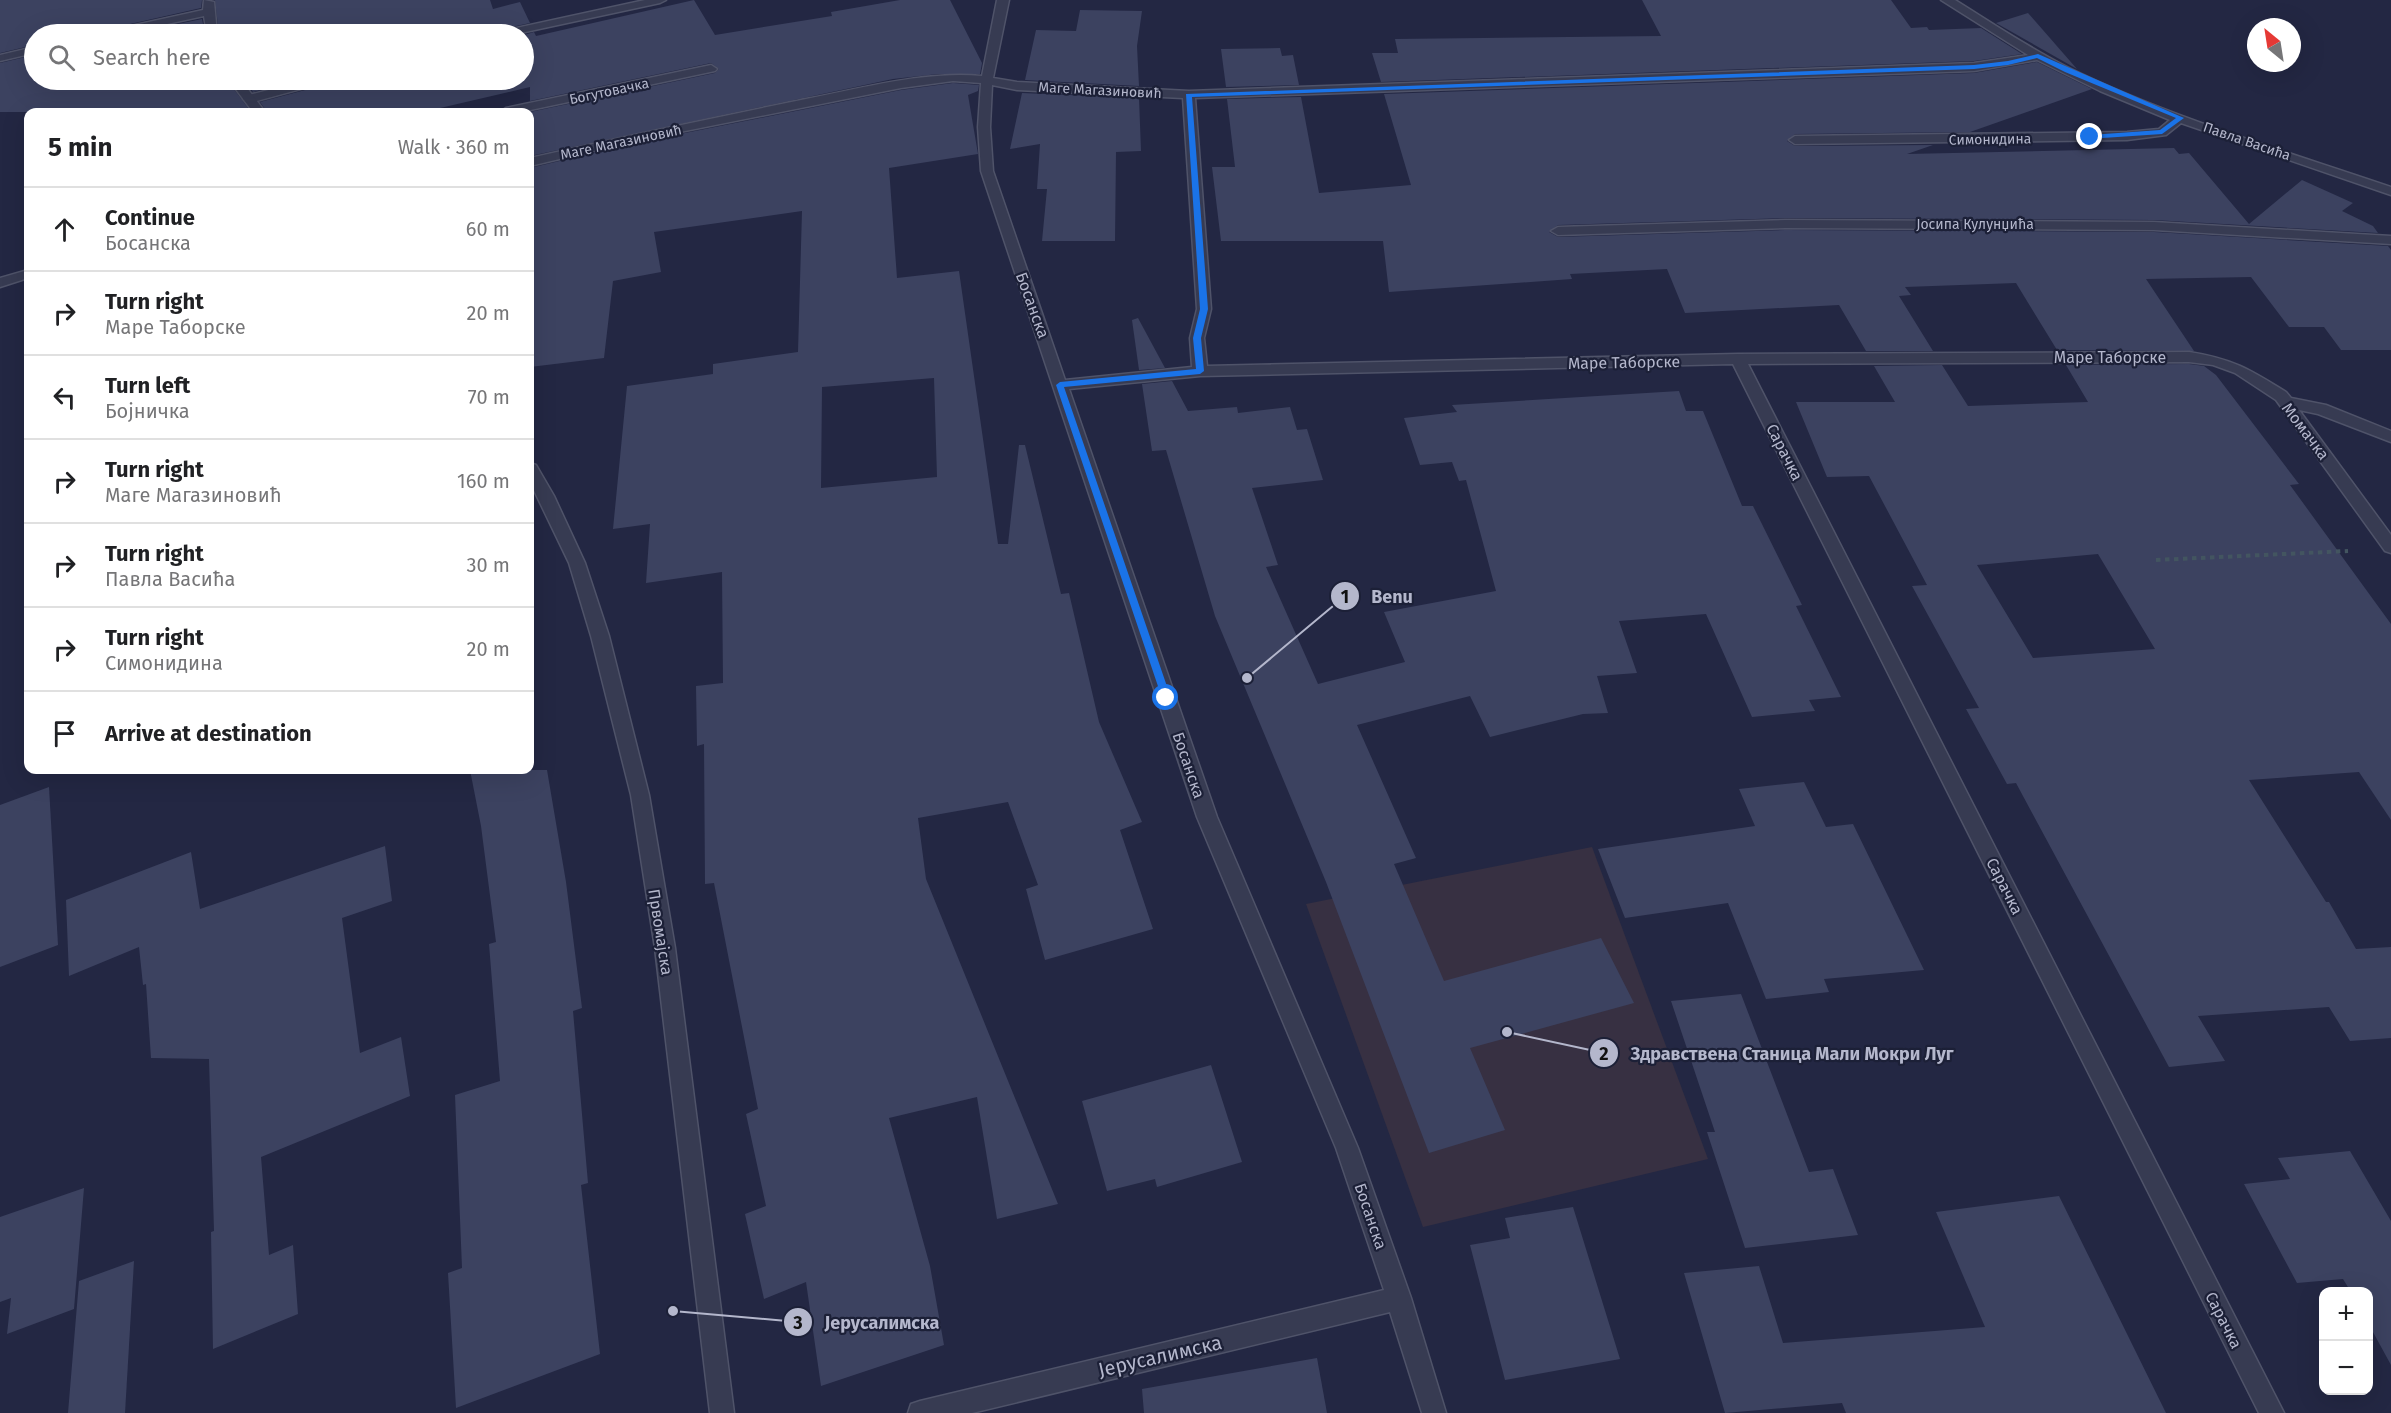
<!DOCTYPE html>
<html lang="en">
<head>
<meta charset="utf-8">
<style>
  :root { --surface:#fff; --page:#f2f2f2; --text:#202124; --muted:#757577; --line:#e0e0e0 }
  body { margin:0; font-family:"Fira Sans",sans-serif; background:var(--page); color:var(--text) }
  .controls { position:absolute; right:18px; bottom:18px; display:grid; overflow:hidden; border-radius:12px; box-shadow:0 6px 24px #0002 }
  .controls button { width:54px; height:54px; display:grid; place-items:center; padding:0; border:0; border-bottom:2px solid var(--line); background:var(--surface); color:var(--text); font:30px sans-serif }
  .compass { position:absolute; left:2247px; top:18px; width:54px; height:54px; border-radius:50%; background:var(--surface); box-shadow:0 6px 24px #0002; rotate:330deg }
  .stop { position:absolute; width:18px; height:18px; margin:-14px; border:4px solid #1a73e8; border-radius:50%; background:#fff }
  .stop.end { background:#1a73e8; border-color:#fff; box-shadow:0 2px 6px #0008 }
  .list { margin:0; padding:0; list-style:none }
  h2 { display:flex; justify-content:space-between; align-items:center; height:78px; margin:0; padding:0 24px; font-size:26px }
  h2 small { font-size:20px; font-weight:400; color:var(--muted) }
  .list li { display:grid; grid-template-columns:39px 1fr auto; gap:18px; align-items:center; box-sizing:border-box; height:84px; padding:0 24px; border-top:2px solid var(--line) }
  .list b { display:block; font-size:22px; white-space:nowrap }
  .list p { margin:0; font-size:20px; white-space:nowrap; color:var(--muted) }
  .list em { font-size:20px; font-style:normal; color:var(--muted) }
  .icon { flex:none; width:33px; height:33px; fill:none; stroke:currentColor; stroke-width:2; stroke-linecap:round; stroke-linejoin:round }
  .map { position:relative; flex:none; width:2391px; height:1413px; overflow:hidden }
  .search { position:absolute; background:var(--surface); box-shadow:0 6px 24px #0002; left:24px; top:24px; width:510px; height:66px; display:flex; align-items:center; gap:15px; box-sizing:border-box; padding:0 21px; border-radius:33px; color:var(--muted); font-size:22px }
  .panel { position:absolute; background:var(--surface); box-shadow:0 6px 24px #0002; left:24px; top:108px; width:510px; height:666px; border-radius:12px }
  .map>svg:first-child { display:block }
  .medical { fill:#373042 }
  .building { fill:#3c4260; fill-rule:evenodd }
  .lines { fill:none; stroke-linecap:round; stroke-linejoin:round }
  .service-casing { stroke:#4f5369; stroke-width:3 }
  .minor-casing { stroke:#4f5369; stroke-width:3 }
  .path { stroke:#435560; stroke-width:4; stroke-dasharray:4.5 4.5; stroke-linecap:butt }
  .service { fill:#373b52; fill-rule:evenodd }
  .minor { fill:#373b52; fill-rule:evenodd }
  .route { fill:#1a73e8 }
  .labels { text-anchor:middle; stroke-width:4.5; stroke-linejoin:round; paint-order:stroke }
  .far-street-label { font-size:14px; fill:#b4b7cc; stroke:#1c2037 }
  .street-label { font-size:16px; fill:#b4b7cc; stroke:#1c2037 }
  .near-street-label { font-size:20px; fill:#b4b7cc; stroke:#1c2037 }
  .leader { fill:none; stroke:#b4b7cc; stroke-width:2 }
  .callout-dot { fill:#b4b7cc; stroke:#1c2037; stroke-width:2 }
  .mark-label { font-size:18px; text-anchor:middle; font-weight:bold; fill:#111 }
  .callout-label { font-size:18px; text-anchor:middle; font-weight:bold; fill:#b4b7cc; stroke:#1c2037; stroke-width:4.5; stroke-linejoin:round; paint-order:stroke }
</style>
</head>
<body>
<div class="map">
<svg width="2391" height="1413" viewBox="0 0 2391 1413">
  <rect width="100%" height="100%" fill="#232743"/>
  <path class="medical" d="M 1592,847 L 1708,1159 L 1423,1227 L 1306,904 Z"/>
  <g class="building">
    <path d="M 0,0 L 202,0 L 201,8 L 108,29 L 100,34 L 34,34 L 34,45 L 0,53 Z"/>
    <path d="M 215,0 L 490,0 L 493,9 L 520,2 L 530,23 L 502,29 L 494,34 L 219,34 Z"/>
    <path d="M 694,0 L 715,35 L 832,16 L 831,12 L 900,0 L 950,0 L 982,63 L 980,74 L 938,74 L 893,79 L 530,156 L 530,112 L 715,73 L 719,69 L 711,63 L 530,101 L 530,87 L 423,112 L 267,112 L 260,102 L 324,85 L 327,80 L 524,80 L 524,35 L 534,32 L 536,36 Z"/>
    <path d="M 1642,0 L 1891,0 L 1911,28 L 1927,27 L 1929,30 L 1981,28 L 2022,54 L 1974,61 L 1381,82 L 1372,53 L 1398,53 L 1395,39 L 1661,36 Z"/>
    <path d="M 1080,10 L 1142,11 L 1137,46 L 1139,86 L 1025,80 L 1036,30 L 1076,31 Z"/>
    <path d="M 2028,13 L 2077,69 L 1996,23 Z"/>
    <path d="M 202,19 L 205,34 L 129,34 Z"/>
    <path d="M 1280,48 L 1282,56 L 1293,55 L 1299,85 L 1226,87 L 1221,49 Z"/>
    <path d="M 34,55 L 34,80 L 227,80 L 251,112 L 0,112 L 0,63 Z"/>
    <path d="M 2037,62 L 2092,89 L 1970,132 L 1795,134 L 1787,141 L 1795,146 L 1933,145 L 1907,154 L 2174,148 L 2179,154 L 2189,153 L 2249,224 L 2302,180 L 2353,203 L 2342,211 L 2373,226 L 2378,233 L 2154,220 L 1785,218 L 1558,225 L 1549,232 L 1558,237 L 1785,230 L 2154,232 L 2388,246 L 2391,250 L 2391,350 L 2341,350 L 2324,327 L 2289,327 L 2251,277 L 2146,279 L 2194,351 L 2057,350 L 2016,283 L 1905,287 L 1911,295 L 1899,296 L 1933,351 L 1866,351 L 1839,305 L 1685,313 L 1667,269 L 1570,274 L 1572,279 L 1389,292 L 1383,241 L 1221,241 L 1212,167 L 1235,167 L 1227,99 L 1301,97 L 1319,193 L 1411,185 L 1384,94 L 1974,73 Z"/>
    <path d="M 243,80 L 300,80 L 253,92 Z"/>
    <path d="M 953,83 L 979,85 L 978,91 L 968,95 L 978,154 L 889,168 L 897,278 L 959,271 L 998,544 L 1008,544 L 1019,445 L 1025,445 L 1061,594 L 1069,593 L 1099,722 L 1142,822 L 1120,830 L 1153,929 L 1045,960 L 1026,889 L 1038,885 L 1008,802 L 918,818 L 926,879 L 1058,1204 L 997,1219 L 977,1097 L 889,1118 L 930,1266 L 944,1345 L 821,1386 L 806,1282 L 764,1299 L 745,1214 L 766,1206 L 746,1114 L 758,1109 L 714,883 L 705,884 L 704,744 L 697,746 L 696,686 L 723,683 L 722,572 L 646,583 L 650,524 L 613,529 L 627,386 L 713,374 L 713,364 L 798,352 L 802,211 L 654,232 L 661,272 L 613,281 L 604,358 L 530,367 L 530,168 L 640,142 L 901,90 ZM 934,378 L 937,477 L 821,488 L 822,387 Z"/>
    <path d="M 1022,93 L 1139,98 L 1141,151 L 1116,152 L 1115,241 L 1042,241 L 1047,189 L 1037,189 L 1040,144 L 1010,149 Z"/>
    <path d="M 1138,318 L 1165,368 L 1139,370 L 1132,320 Z"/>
    <path d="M 2189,364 L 2204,366 L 2216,375 L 2299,484 L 2290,485 L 2391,624 L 2391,820 L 2359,772 L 2249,780 L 2326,902 L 2329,902 L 2356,949 L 2391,947 L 2391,1038 L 2350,1041 L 2329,1007 L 2198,1016 L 2225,1061 L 2169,1067 L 2016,783 L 2007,784 L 1966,709 L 1979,708 L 1912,586 L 1927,585 L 1869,476 L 1827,477 L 1796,402 L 1895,402 L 1874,366 L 1942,365 L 1968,406 L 2088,402 L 2066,365 ZM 2098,554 L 2155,649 L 2033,658 L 1977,565 Z"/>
    <path d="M 1172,381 L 1188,411 L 1237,407 L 1238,413 L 1290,407 L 1297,430 L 1307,429 L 1323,480 L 1252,488 L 1278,565 L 1266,567 L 1318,684 L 1405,662 L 1384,612 L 1496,591 L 1466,480 L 1459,481 L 1452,462 L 1420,465 L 1404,418 L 1457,412 L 1452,405 L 1679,391 L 1686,411 L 1703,411 L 1742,506 L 1753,506 L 1802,605 L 1796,606 L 1841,697 L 1809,700 L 1815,711 L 1752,717 L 1706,614 L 1619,621 L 1637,673 L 1597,676 L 1608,713 L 1583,714 L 1490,737 L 1470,696 L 1357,725 L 1416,858 L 1394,864 L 1444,981 L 1601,938 L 1634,1003 L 1470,1048 L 1505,1130 L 1429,1153 L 1326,882 L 1215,616 L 1166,450 L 1152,451 L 1142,384 Z"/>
    <path d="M 470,770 L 547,770 L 566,882 L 582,1008 L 573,1011 L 588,1183 L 581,1185 L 600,1354 L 456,1408 L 448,1273 L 462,1268 L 455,1095 L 500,1081 L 489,944 L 496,942 L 481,826 Z"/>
    <path d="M 1804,782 L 1826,827 L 1853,824 L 1924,970 L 1824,979 L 1829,992 L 1766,999 L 1728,903 L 1625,918 L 1598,849 L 1755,826 L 1739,789 Z"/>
    <path d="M 49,787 L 58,945 L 0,967 L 0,805 Z"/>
    <path d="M 385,846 L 392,901 L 342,918 L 360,1053 L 401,1037 L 410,1096 L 261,1157 L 269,1255 L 293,1245 L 298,1314 L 213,1349 L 211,1232 L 214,1231 L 209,1059 L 151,1058 L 146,984 L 143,985 L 139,947 L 69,976 L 66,900 L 191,852 L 200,909 Z"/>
    <path d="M 1741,994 L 1809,1172 L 1833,1169 L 1858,1235 L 1745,1248 L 1707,1132 L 1715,1132 L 1671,1001 Z"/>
    <path d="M 1211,1065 L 1242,1162 L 1157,1187 L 1155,1179 L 1107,1191 L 1082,1101 Z"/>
    <path d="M 2350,1151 L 2391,1221 L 2391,1365 L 2368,1323 L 2368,1292 L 2351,1292 L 2343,1279 L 2297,1283 L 2244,1184 L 2290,1179 L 2278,1158 Z"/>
    <path d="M 84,1188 L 74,1309 L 7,1334 L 11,1298 L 0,1302 L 0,1217 Z"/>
    <path d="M 2059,1196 L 2166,1413 L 1846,1413 L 1842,1403 L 1725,1413 L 1684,1273 L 1759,1266 L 1783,1343 L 1985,1327 L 1936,1212 Z"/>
    <path d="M 1573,1207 L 1620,1359 L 1505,1380 L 1470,1245 L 1510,1238 L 1505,1218 Z"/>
    <path d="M 134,1261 L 125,1413 L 68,1413 L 79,1281 Z"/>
    <path d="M 1317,1358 L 1327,1413 L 1144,1413 L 1142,1389 Z"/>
  </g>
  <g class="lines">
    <defs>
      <g id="service">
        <path d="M 645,0 L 666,0 L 660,3 L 516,34 L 496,34 L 502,31 Z"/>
        <path d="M 307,80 L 325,80 L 323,83 L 249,103 L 243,99 L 245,96 Z"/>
      </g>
      <g id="minor">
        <path d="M 204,0 L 214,2 L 217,34 L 207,34 L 204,16 L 121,34 L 102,34 L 108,31 L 203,10 Z"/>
        <path d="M 997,0 L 1009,0 L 993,78 L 1017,82 L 1189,91 L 1974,63 L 2028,55 L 1941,0 L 1955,0 C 1992,23 2029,48 2069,68 C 2172,118 2282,150 2391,187 L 2391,195 L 2181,123 L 2166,135 L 2127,140 L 1795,144 L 1789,140 L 1795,136 L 2127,132 L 2159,129 L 2170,120 L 2100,91 L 2037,60 L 1974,71 L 1195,98 L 1211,309 L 1204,338 L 1207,366 L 1738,354 L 2189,352 C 2233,359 2249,369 2286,392 L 2291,398 L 2326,405 L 2391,431 L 2391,442 L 2318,414 L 2299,410 L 2391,535 L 2391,553 L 2385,551 L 2276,400 L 2235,373 L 2213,365 L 2189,362 L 1748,364 L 2284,1413 L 2259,1413 L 1733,364 L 1200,376 L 1069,389 L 1217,817 L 1358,1148 L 1411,1298 L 1446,1413 L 1422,1413 L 1390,1312 L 972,1413 L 908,1413 L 911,1404 L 920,1401 L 1384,1290 L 1336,1148 L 1197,817 L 981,171 L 978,127 L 981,83 L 953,81 L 901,88 L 640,140 L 530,166 L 530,158 C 621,137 714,118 806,99 C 864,88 923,71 982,76 ZM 992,85 L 1017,90 L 1183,98 L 1197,309 L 1190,338 L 1192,367 L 1065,380 L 993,171 L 990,127 Z"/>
        <path d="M 34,47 L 34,53 L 0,61 L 0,55 Z"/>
        <path d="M 711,65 L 717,69 L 715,71 L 521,112 L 500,112 L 506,108 Z"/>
        <path d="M 229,80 L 241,80 L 265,112 L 253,112 Z"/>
        <path d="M 1785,220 L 2154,222 L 2391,236 L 2391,244 L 2154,230 L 1785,228 L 1558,235 L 1551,231 L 1558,227 Z"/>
        <path d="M 28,270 L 28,278 L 0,287 L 0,278 Z"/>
        <path d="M 530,463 L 536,465 L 554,496 L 585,563 L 609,636 L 649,795 L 675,948 L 734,1413 L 710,1413 L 655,948 L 631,795 L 591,636 L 569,563 L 530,482 Z"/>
      </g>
    </defs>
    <use href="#service" class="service-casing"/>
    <use href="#minor" class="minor-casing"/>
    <path class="path" d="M 2156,560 L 2348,551"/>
    <use href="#service" class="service"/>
    <use href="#minor" class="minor"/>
  </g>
  <path class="route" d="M 2038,54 L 2184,118 L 2162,134 L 2088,139 L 2090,135 L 2160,130 L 2176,118 L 2065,72 L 2037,58 L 2008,65 L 1974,69 L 1192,97 L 1208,309 L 1201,338 L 1204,371 L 1200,374 L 1064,387 L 1171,698 L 1166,702 L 1163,701 L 1056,385 L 1060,382 L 1196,369 L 1193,338 L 1200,309 L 1186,94 L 1974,65 L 2008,61 Z"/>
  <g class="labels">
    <g class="far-street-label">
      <text transform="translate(1100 90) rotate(3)" y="5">Маге Магазиновић</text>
      <text transform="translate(609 91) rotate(-12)" y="5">Богутовачка</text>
      <text transform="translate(1990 139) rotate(-1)" y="5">Симонидина</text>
      <text transform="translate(2247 141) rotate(19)" y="5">Павла Васића</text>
      <text transform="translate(621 142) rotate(-12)" y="5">Маге Магазиновић</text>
      <text x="1975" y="229">Јосипа Кулунџића</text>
    </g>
    <g class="street-label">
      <text transform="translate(1033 305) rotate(70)" y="6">Босанска</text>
      <text x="2110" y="363">Маре Таборске</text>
      <text transform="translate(1624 362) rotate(-1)" y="6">Маре Таборске</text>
      <text transform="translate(2306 431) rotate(53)" y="6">Момачка</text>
      <text transform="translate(1785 452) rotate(63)" y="6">Сарачка</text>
      <text transform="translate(1189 765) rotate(71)" y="6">Босанска</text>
      <text transform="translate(2005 886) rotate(63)" y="6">Сарачка</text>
      <text transform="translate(661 932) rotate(81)" y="6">Првомајска</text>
      <text transform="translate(1371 1216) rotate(71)" y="6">Босанска</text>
      <text transform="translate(2224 1320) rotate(63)" y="6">Сарачка</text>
    </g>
    <g class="near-street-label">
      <text transform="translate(1160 1356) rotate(-13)" y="7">Јерусалимска</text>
    </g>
  </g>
  <path class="leader" d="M1247 678L1345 596M1507 1032L1604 1053M673 1311L798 1322"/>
  <g class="callout-dot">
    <circle cx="1247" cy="678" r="6"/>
    <circle cx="1507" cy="1032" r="6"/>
    <circle cx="673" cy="1311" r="6"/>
    <circle cx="1345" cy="596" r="15"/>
    <circle cx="1604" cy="1053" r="15"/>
    <circle cx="798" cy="1322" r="15"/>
  </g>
  <g class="mark-label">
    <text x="1345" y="603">1</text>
    <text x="1604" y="1060">2</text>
    <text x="798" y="1329">3</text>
  </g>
  <g class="callout-label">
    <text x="1392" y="603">Benu</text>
    <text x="1792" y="1060">Здравствена Станица Мали Мокри Луг</text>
    <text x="882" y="1329">Јерусалимска</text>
  </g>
</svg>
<div class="controls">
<button>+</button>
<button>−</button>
</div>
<svg class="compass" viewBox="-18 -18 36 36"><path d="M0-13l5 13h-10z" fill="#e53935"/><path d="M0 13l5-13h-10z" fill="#757577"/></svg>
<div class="stop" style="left:1166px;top:698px"></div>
<div class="stop end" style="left:2090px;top:137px"></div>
<div class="search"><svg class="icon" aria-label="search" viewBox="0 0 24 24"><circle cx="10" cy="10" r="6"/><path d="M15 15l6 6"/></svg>Search here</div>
<section class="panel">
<h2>5 min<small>Walk · 360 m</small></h2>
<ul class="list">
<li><svg class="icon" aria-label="ahead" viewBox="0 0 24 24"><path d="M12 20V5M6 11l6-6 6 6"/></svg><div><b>Continue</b><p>Босанска</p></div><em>60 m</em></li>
<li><svg class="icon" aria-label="right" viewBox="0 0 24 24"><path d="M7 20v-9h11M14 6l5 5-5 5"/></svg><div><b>Turn right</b><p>Маре Таборске</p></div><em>20 m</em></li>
<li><svg class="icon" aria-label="left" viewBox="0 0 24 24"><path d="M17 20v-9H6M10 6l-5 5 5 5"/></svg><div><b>Turn left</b><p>Бојничка</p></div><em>70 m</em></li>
<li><svg class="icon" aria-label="right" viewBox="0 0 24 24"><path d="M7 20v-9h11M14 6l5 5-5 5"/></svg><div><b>Turn right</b><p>Маге Магазиновић</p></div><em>160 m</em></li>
<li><svg class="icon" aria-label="right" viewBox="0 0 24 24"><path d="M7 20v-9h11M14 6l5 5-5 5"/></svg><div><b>Turn right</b><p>Павла Васића</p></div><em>30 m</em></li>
<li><svg class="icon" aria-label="right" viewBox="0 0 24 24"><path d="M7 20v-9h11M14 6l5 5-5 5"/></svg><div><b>Turn right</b><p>Симонидина</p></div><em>20 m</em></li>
<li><svg class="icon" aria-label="arrive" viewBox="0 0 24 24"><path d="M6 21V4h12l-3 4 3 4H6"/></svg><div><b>Arrive at destination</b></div></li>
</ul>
</section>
</div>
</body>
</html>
